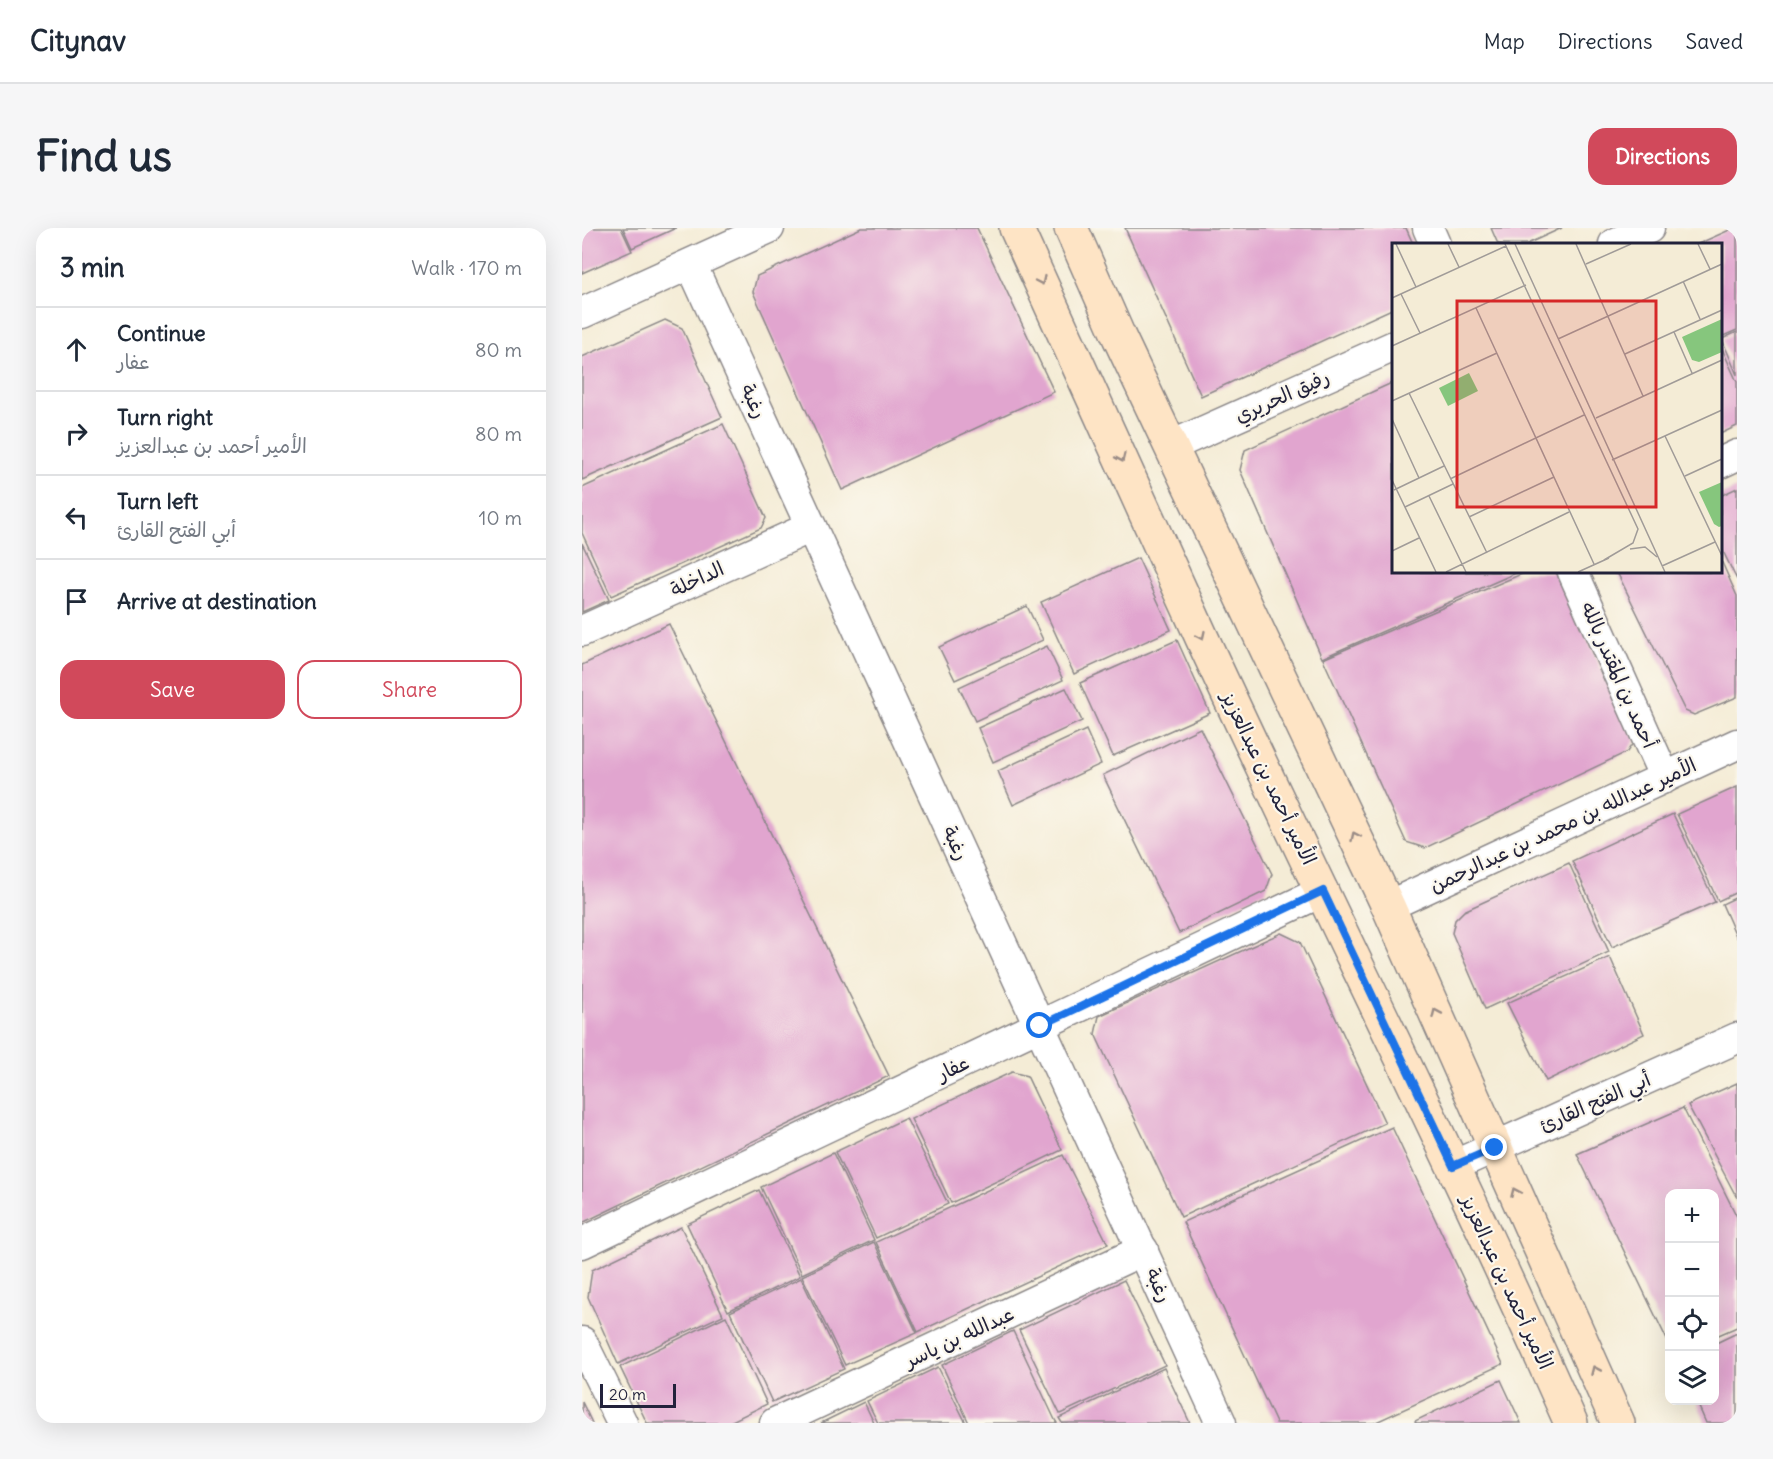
<!DOCTYPE html>
<html lang="en">
<head>
<meta charset="utf-8">
<style>
  :root { --surface:#fff; --page:#f6f6f7; --text:#1f2937; --muted:#747a83; --line:#e0e1e3; --accent:#d1495b }
  body { margin:0; font-family:Delius,"Playpen Sans Arabic",sans-serif; background:var(--page); color:var(--text) }
  .controls { position:absolute; right:18px; bottom:18px; display:grid; overflow:hidden; border-radius:12px; box-shadow:0 6px 24px #0002 }
  .controls button { width:54px; height:54px; display:grid; place-items:center; padding:0; border:0; border-bottom:2px solid var(--line); background:var(--surface); color:var(--text); font:30px sans-serif }
  .scale { position:absolute; left:18px; bottom:15px; width:76px; box-sizing:border-box; padding-left:6px; border:3px solid #22223b; border-top:0; font-size:16px; line-height:21px; white-space:nowrap; color:#22223b; -webkit-text-stroke:4px #fbf7ec; paint-order:stroke }
  .stop { position:absolute; width:18px; height:18px; margin:-14px; border:4px solid #1a73e8; border-radius:50%; background:#fff }
  .stop.end { background:#1a73e8; border-color:#fff; box-shadow:0 2px 6px #0008 }
  .list { margin:0; padding:0; list-style:none }
  h2 { display:flex; justify-content:space-between; align-items:center; height:78px; margin:0; padding:0 24px; font-size:26px }
  h2 small { font-size:20px; font-weight:400; color:var(--muted) }
  .list li { display:grid; grid-template-columns:39px 1fr auto; gap:18px; align-items:center; box-sizing:border-box; height:84px; padding:0 24px; border-top:2px solid var(--line) }
  .list b { display:block; font-size:22px; white-space:nowrap }
  .list p { margin:0; font-size:20px; white-space:nowrap; color:var(--muted) }
  .list em { font-size:20px; font-style:normal; color:var(--muted) }
  .actions { display:flex; gap:12px; padding:18px 24px }
  .actions a { flex:1; padding:14px 0; border:2px solid var(--accent); border-radius:18px; text-align:center; font-size:21px; color:var(--accent) }
  .actions .main { background:var(--accent); color:#fff }
  .icon { flex:none; width:33px; height:33px; fill:none; stroke:currentColor; stroke-width:2; stroke-linecap:round; stroke-linejoin:round }
  .map { position:relative; flex:none; width:1155px; height:1195px; overflow:hidden; border-radius:18px }
  header { display:flex; align-items:center; gap:36px; box-sizing:border-box; height:84px; padding:0 30px; background:var(--surface); border-bottom:2px solid var(--line) }
  header strong { font-size:28px }
  nav { display:flex; gap:33px; margin-inline-start:auto; font-size:21px }
  .intro { display:flex; align-items:center; justify-content:space-between; box-sizing:border-box; height:144px; padding:0 36px }
  h1 { margin:0; font-size:42px }
  .button { padding:15px 27px; border-radius:18px; background:var(--accent); color:#fff; font-size:21px; font-weight:700 }
  main { display:flex; gap:36px; padding:0 36px }
  aside { flex:1; background:var(--surface); border-radius:18px; box-shadow:0 6px 24px #0002 }
  .map>svg:first-child { display:block }
  .building { fill:#e1a5cf }
  .lines { fill:none; stroke-linecap:round; stroke-linejoin:round }
  .street-casing { stroke:#8b8788; stroke-width:33 }
  .secondary-casing { stroke:#8b8788; stroke-width:36 }
  .street { stroke:#fff; stroke-width:30 }
  .secondary { stroke:#fee4c5; stroke-width:33 }
  .oneway { stroke:#9b8d87 }
  .route { stroke:#1a73e8; stroke-width:8 }
  .labels { text-anchor:middle; stroke-width:4.5; stroke-linejoin:round; paint-order:stroke }
  .street-label { font-size:20px; fill:#22223b; stroke:#fbf7ec }
  .inset-road { fill:none; stroke:#a09b98; stroke-width:1.5 }
  .view { fill:#d62828; fill-opacity:0.15; stroke:#d62828; stroke-width:3 }
  .inset-edge { fill:none; stroke:#22223b; stroke-width:3 }
</style>
</head>
<body>
<header>
<strong>Citynav</strong>
<nav><a>Map</a><a>Directions</a><a>Saved</a></nav>
</header>
<div class="intro"><h1>Find us</h1><a class="button">Directions</a></div>
<main>
<aside>
<h2>3 min<small>Walk · 170 m</small></h2>
<ul class="list">
<li><svg class="icon" aria-label="ahead" viewBox="0 0 24 24"><path d="M12 20V5M6 11l6-6 6 6"/></svg><div><b>Continue</b><p>عفار</p></div><em>80 m</em></li>
<li><svg class="icon" aria-label="right" viewBox="0 0 24 24"><path d="M7 20v-9h11M14 6l5 5-5 5"/></svg><div><b>Turn right</b><p>الأمير أحمد بن عبدالعزيز</p></div><em>80 m</em></li>
<li><svg class="icon" aria-label="left" viewBox="0 0 24 24"><path d="M17 20v-9H6M10 6l-5 5 5 5"/></svg><div><b>Turn left</b><p>أبي الفتح القارئ</p></div><em>10 m</em></li>
<li><svg class="icon" aria-label="arrive" viewBox="0 0 24 24"><path d="M6 21V4h12l-3 4 3 4H6"/></svg><div><b>Arrive at destination</b></div></li>
</ul>
<div class="actions"><a class="main">Save</a><a>Share</a></div>
</aside>
<div class="map">
<svg width="1155" height="1195" viewBox="0 0 1155 1195">
  <rect width="100%" height="100%" fill="#fbf7ec"/>
  <filter id="ink" filterUnits="userSpaceOnUse"><feTurbulence type="fractalNoise" baseFrequency=".0167" numOctaves="2"/><feDisplacementMap in="SourceGraphic" scale="12" xChannelSelector="R" yChannelSelector="G"/><feConvolveMatrix kernelMatrix="1 2 1 2 8 2 1 2 1" color-interpolation-filters="sRGB"/></filter>
  <filter id="wash" filterUnits="userSpaceOnUse"><feTurbulence type="fractalNoise" baseFrequency=".008" numOctaves="4" result="noise"/><feDisplacementMap in="SourceGraphic" scale="24" xChannelSelector="R" yChannelSelector="G"/><feGaussianBlur stdDeviation="1.35" result="paint"/><feColorMatrix in="noise" values="0 0 0 0 0 0 0 0 0 0 0 0 0 0 0 0 0 1.4 0 .05"/><feComposite in="paint" operator="in"/></filter>
  <g filter="url(#wash)">
    <rect width="100%" height="100%" fill="#f4ecd6"/>
    <g id="blocks">
      <g class="building">
        <path d="M 0,0 L 39,0 L 50,23 L 0,45 Z"/>
        <path d="M 41,0 L 94,0 L 50,20 Z"/>
        <path d="M 279,0 L 395,0 L 472,164 L 260,262 L 171,64 L 175,48 Z"/>
        <path d="M 543,0 L 824,0 L 831,16 L 812,16 L 812,80 L 619,168 Z"/>
        <path d="M 909,0 L 980,0 L 945,16 L 916,16 Z"/>
        <path d="M 1152,0 L 1155,0 L 1155,102 L 1141,108 L 1138,103 L 1138,16 L 1116,16 Z"/>
        <path d="M 83,92 L 100,100 L 140,189 L 0,252 L 0,129 Z"/>
        <path d="M 1155,104 L 1155,147 L 1140,111 Z"/>
        <path d="M 1138,116 L 1155,154 L 1155,198 L 1138,206 Z"/>
        <path d="M 812,154 L 812,344 L 936,344 L 740,430 L 658,242 L 663,222 Z"/>
        <path d="M 141,196 L 184,290 L 179,300 L 29,368 L 0,305 L 0,260 Z"/>
        <path d="M 1155,260 L 1155,352 L 1138,317 L 1138,268 Z"/>
        <path d="M 0,315 L 27,372 L 0,384 Z"/>
        <path d="M 556,330 L 589,402 L 492,446 L 459,374 Z"/>
        <path d="M 1138,330 L 1155,368 L 1155,469 L 1112,487 L 1103,483 L 1035,344 L 1138,344 Z"/>
        <path d="M 944,344 L 974,344 L 1053,512 L 1045,524 L 843,620 L 824,614 L 741,431 Z"/>
        <path d="M 445,378 L 461,412 L 373,452 L 357,419 Z"/>
        <path d="M 87,396 L 307,848 L 0,995 L 0,437 Z"/>
        <path d="M 595,412 L 628,485 L 531,528 L 498,455 Z"/>
        <path d="M 465,418 L 481,452 L 393,493 L 377,459 Z"/>
        <path d="M 484,460 L 500,493 L 411,534 L 396,500 Z"/>
        <path d="M 618,500 L 690,646 L 684,663 L 597,705 L 521,547 Z"/>
        <path d="M 504,502 L 519,536 L 431,577 L 416,543 Z"/>
        <path d="M 1155,559 L 1155,664 L 1136,673 L 1095,586 Z"/>
        <path d="M 1091,586 L 1133,674 L 1030,719 L 990,633 Z"/>
        <path d="M 987,635 L 1027,724 L 903,781 L 870,705 L 873,692 L 882,683 Z"/>
        <path d="M 1155,669 L 1155,710 L 1140,676 Z"/>
        <path d="M 699,705 L 718,714 L 803,895 L 599,989 L 513,806 L 517,788 Z"/>
        <path d="M 1028,729 L 1062,806 L 964,853 L 925,775 Z"/>
        <path d="M 430,844 L 445,848 L 480,922 L 369,975 L 329,891 Z"/>
        <path d="M 1155,855 L 1155,970 L 1106,877 Z"/>
        <path d="M 1101,880 L 1155,989 L 1155,1099 L 1132,1109 L 1132,966 L 1088,966 L 1088,1118 L 995,926 Z"/>
        <path d="M 324,890 L 366,976 L 294,1010 L 253,924 Z"/>
        <path d="M 810,899 L 921,1136 L 792,1195 L 694,1195 L 601,994 Z"/>
        <path d="M 251,925 L 292,1012 L 220,1046 L 179,959 Z"/>
        <path d="M 481,927 L 526,1016 L 336,1104 L 294,1014 Z"/>
        <path d="M 177,962 L 218,1048 L 146,1083 L 105,996 Z"/>
        <path d="M 99,999 L 141,1087 L 36,1136 L 6,1069 L 10,1042 Z"/>
        <path d="M 292,1014 L 335,1105 L 263,1137 L 220,1048 Z"/>
        <path d="M 219,1050 L 262,1141 L 190,1174 L 148,1084 Z"/>
        <path d="M 542,1052 L 583,1137 L 478,1186 L 437,1102 Z"/>
        <path d="M 144,1088 L 185,1176 L 146,1195 L 65,1195 L 38,1139 Z"/>
        <path d="M 431,1103 L 473,1192 L 475,1195 L 387,1195 L 360,1137 Z"/>
        <path d="M 1155,1105 L 1155,1195 L 1124,1195 L 1114,1172 L 1132,1172 L 1132,1116 Z"/>
        <path d="M 356,1139 L 384,1195 L 296,1195 L 285,1173 Z"/>
        <path d="M 582,1140 L 608,1195 L 480,1195 L 477,1190 Z"/>
        <path d="M 919,1152 L 939,1195 L 834,1195 L 833,1193 Z"/>
        <path d="M 0,1174 L 10,1195 L 0,1195 Z"/>
        <path d="M 282,1174 L 292,1195 L 239,1195 Z"/>
      </g>
    </g>
  </g>
  <g filter="url(#ink)">
    <use href="#blocks" fill-opacity="0" stroke="#8b8788" stroke-width="1.5"/>
    <g class="lines">
      <defs>
        <g id="street">
          <path d="M 846,0 L 853,16"/>
          <path d="M 1032,16 L 1067,0"/>
          <path d="M 109,36 L 639,1195"/>
          <path d="M 0,85 L 187,0"/>
          <path d="M 589,218 L 812,118"/>
          <path d="M 1138,235 L 1155,227"/>
          <path d="M 991,344 L 1083,550"/>
          <path d="M 0,403 L 229,299"/>
          <path d="M 806,678 L 1155,516"/>
          <path d="M 871,938 L 1155,810"/>
          <path d="M 0,1015 L 741,663"/>
          <path d="M 0,1114 L 40,1195"/>
          <path d="M 193,1195 L 561,1022"/>
        </g>
        <g id="secondary">
          <path d="M 434,0 C 497,136 557,274 620,410 C 741,673 872,930 989,1195"/>
          <path d="M 489,0 L 537,109 L 806,678 L 1036,1195"/>
        </g>
      </defs>
      <use href="#street" class="street-casing"/>
      <use href="#secondary" class="secondary-casing"/>
      <use href="#street" class="street"/>
      <use href="#secondary" class="secondary"/>
    </g>
    <defs><path id="oneway-chevron" d="M-2-3.5L2.5 0L-2 3.5" fill="none" stroke-width="1.6" stroke-linecap="round" stroke-linejoin="round" transform="scale(1.5)"/></defs>
    <g class="oneway">
      <use href="#oneway-chevron" transform="translate(459 53) rotate(65)"/>
      <use href="#oneway-chevron" transform="translate(539 230) rotate(66)"/>
      <use href="#oneway-chevron" transform="translate(619 408) rotate(65)"/>
      <use href="#oneway-chevron" transform="translate(773 608) rotate(-115)"/>
      <use href="#oneway-chevron" transform="translate(854 785) rotate(-114)"/>
      <use href="#oneway-chevron" transform="translate(933 964) rotate(-114)"/>
      <use href="#oneway-chevron" transform="translate(1013 1142) rotate(-114)"/>
    </g>
  </g>
  <g class="lines" filter="url(#ink)">
    <path class="route" d="M 458,798 L 741,663 L 871,938 L 913,920"/>
  </g>
  <g class="labels">
    <g class="street-label">
      <text transform="translate(700 168) rotate(-24)" y="7">رفيق الحريري</text>
      <text transform="translate(172 173) rotate(65)" y="7">رغبة</text>
      <text transform="translate(115 351) rotate(-25)" y="7">الداخلة</text>
      <text transform="translate(1037 447) rotate(66)" y="7">أحمد بن المقتدر بالله</text>
      <text transform="translate(687 550) rotate(64)" y="7">الأمير أحمد بن عبدالعزيز</text>
      <text transform="translate(981 597) rotate(-25)" y="7">الأمير عبدالله بن محمد بن عبدالرحمن</text>
      <text transform="translate(374 615) rotate(65)" y="7">رغبة</text>
      <text transform="translate(371 840) rotate(-25)" y="7">عفار</text>
      <text transform="translate(1013 874) rotate(-24)" y="7">أبي الفتح القارئ</text>
      <text transform="translate(925 1054) rotate(65)" y="7">الأمير أحمد بن عبدالعزيز</text>
      <text transform="translate(577 1057) rotate(66)" y="7">رغبة</text>
      <text transform="translate(377 1109) rotate(-25)" y="7">عبدالله بن ياسر</text>
    </g>
  </g>
  <g transform="translate(810 15)">
    <rect width="330" height="330" fill="#f4ecd6"/>
    <path d="M 330,76 L 330,109 L 307,119 L 300,117 L 290,94 ZM 77,130 L 86,148 L 56,163 L 47,145 ZM 330,239 L 330,283 L 327,284 L 322,281 L 307,249 Z" fill="#86c67d"/>
    <path class="inset-road" d="M 4,1 L 24,44M 56,1 L 67,24M 113,1 L 246,286 L 241,300 L 212,317M 123,1 L 273,329M 184,1 L 251,153M 306,1 L 318,26M 194,21 L 239,1M 291,38 L 308,76M 9,51 L 28,90M 0,55 L 114,3M 84,65 L 202,321M 282,89 L 300,130M 166,96 L 330,21M 0,103 L 134,42M 233,111 L 330,67M 17,150 L 95,310M 0,158 L 105,110M 204,175 L 330,117M 0,176 L 27,235M 273,193 L 330,313M 220,217 L 330,167M 293,233 L 330,216M 58,236 L 192,172M 0,237 L 44,329M 2,247 L 52,223M 37,253 L 74,329M 13,264 L 61,241M 77,274 L 162,234M 238,306 L 253,304 L 265,314M 0,308 L 27,295M 270,323 L 323,299M 54,329 L 177,269M 186,329 L 217,315"/>
    <path class="view" d="M 65,58 L 264,58 L 264,264 L 65,264 Z"/>
    <rect width="330" height="330" class="inset-edge"/>
  </g>
</svg>
<div class="controls">
<button>+</button>
<button>−</button>
<button><svg class="icon" aria-label="locate" viewBox="0 0 24 24"><circle cx="12" cy="12" r="6"/><path d="M12 2v4M12 18v4M2 12h4M18 12h4"/></svg></button>
<button><svg class="icon" aria-label="layers" viewBox="0 0 24 24"><path d="M12 4l9 5-9 5-9-5zM3 14l9 5 9-5"/></svg></button>
</div>
<div class="scale">20 m</div>
<div class="stop" style="left:458px;top:798px"></div>
<div class="stop end" style="left:913px;top:920px"></div>
</div>
</main>
</body>
</html>
